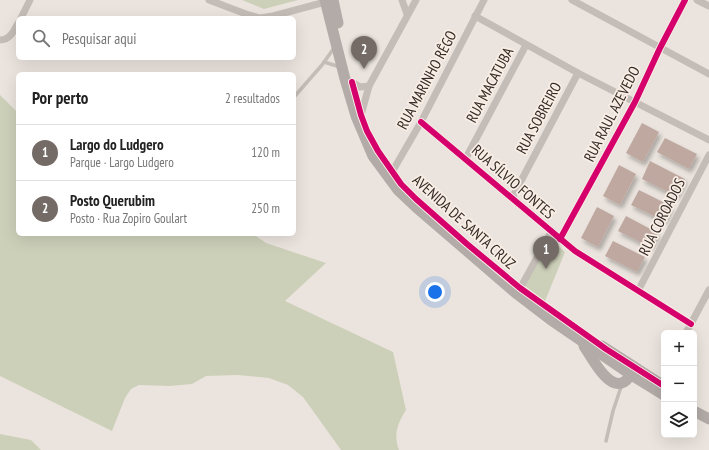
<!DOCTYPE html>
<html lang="pt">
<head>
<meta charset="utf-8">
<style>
  :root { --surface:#fff; --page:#f6f6f6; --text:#222; --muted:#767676; --line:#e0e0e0; --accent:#746b66 }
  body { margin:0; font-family:"PT Sans Narrow",sans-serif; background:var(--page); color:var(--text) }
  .controls { position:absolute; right:12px; bottom:12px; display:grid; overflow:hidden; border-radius:6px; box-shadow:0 4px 16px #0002 }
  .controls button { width:36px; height:36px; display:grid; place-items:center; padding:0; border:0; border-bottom:1px solid var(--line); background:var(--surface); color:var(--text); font:20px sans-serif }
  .you { position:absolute; left:435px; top:292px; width:14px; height:14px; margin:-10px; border:3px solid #fff; border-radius:50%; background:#1a73e8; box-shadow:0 0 0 6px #1a73e833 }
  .badge { display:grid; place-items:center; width:26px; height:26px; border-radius:50%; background:var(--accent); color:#fff; font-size:13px; font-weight:700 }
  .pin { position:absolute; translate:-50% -33px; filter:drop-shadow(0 1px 2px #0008) }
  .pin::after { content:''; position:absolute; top:21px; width:14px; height:12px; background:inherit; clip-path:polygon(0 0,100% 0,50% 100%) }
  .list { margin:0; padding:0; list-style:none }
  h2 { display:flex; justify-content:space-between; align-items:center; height:52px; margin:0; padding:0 16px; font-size:17px }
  h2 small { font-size:13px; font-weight:400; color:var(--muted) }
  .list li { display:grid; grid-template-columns:26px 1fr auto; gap:12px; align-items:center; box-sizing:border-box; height:56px; padding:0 16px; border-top:1px solid var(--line) }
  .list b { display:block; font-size:15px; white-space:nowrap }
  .list p { margin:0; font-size:13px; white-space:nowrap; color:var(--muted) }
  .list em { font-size:13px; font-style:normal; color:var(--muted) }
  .icon { flex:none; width:22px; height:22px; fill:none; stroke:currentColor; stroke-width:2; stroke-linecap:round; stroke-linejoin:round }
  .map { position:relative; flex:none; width:709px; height:450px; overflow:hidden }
  .search { position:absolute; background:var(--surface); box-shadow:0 4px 16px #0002; left:16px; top:16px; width:280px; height:44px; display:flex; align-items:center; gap:10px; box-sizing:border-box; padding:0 14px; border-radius:6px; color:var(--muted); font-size:15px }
  .panel { position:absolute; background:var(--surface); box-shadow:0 4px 16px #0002; left:16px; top:72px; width:280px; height:164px; border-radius:6px }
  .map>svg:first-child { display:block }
  .green { fill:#cdd0b9 }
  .building { fill:#bea8a0; filter:url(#shadow) }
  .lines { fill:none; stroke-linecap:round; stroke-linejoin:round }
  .lane { stroke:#c4bcb7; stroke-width:3.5 }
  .street { stroke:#c4bcb7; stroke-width:7 }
  .primary { stroke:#b2aba7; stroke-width:11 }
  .cycleway-casing { stroke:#f8eee5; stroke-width:8 }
  .cycleway { stroke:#d6006c; stroke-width:6 }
  .labels { text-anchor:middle; stroke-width:3.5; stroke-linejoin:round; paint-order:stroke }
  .street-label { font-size:15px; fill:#342a26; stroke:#f8eee5 }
</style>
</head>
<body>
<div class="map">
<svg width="709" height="450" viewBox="0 0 709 450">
  <defs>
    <filter id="shadow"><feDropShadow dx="2.5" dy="4" stdDeviation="2" flood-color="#0004"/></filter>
  </defs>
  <rect width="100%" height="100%" fill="#ebe4de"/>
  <g class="green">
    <path d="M 242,0 L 298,0 L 264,9 Z"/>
    <path d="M 0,95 L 18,113 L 18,234 L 253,234 L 266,243 L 326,263 L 285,301 L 393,352 L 406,410 C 398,423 393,434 399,450 L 341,450 L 303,397 L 288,385 L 269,378 L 238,375 L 206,376 L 192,384 L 169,386 L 139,385 L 131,389 L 125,398 L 112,431 L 0,376 Z"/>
    <path d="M 549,238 L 565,252 L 545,301 L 525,286 Z"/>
    <path d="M 0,434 L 31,440 L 41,450 L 0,450 Z"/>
  </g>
  <g class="building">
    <path d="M 642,123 L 659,132 L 643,162 L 626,153 Z"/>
    <path d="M 665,138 L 697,154 L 689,169 L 657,152 Z"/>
    <path d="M 650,161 L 685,179 L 676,196 L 642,179 Z"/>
    <path d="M 619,165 L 636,174 L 620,205 L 603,196 Z"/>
    <path d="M 639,190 L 671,206 L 664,221 L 631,205 Z"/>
    <path d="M 597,207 L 614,216 L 598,247 L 581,238 Z"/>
    <path d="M 626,216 L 658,233 L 650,247 L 618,231 Z"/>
    <path d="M 613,241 L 645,257 L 637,272 L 605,256 Z"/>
  </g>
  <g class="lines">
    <g class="lane">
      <path d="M 324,62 L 340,67"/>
      <path d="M 294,97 L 322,65 L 334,48"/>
      <path d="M 606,441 L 613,411 L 622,384"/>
    </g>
    <g class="street">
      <path d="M 209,0 L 246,14 L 260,18 L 273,16 L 325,2"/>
      <path d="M 402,0 L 407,14"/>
      <path d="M 572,0 L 709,74"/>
      <path d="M 697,0 L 709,6"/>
      <path d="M 475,16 L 578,73 L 709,140"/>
      <path d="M 21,18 L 30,0"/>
      <path d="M 0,40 C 10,40 14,31 18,23"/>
      <path d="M 352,82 L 360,87 L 369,86"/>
      <path d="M 361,115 L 369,86 L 416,0"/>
      <path d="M 421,122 L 575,251 L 691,324"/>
      <path d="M 466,158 L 526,45"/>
      <path d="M 392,172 L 421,122 L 484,0"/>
      <path d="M 512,198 L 578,73"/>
      <path d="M 560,239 L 635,102 L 660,48 L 685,0"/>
      <path d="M 638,291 L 709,155"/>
      <path d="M 517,294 L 551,232"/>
      <path d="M 686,333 L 709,290"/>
    </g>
    <g class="primary">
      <path d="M 325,0 L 345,79 L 356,116 L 373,156 L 398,190 L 416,207 L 517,294 L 551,320 L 630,374 L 664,395"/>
      <path d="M 333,0 L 338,23"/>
      <path d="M 584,346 C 591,356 608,391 624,382 C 629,379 630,374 630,369"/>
      <path d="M 602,346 L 664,386"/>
      <path d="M 694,411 L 709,419"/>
    </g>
    <defs>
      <g id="cycleway">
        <path d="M 352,82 L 361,115 L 367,131 L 378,151 L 401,184 L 416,199 L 467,244 L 520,288 L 606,349 L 664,386"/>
        <path d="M 421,122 L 575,251 L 691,324"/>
        <path d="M 560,239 L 635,102 L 660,48 L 685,0"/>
      </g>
    </defs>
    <use href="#cycleway" class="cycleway-casing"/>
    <use href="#cycleway" class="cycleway"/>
  </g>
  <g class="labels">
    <g class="street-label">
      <text transform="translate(427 80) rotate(-62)" y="5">RUA MARINHO RÊGO</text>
      <text transform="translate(490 85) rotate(-62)" y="5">RUA MACATUBA</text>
      <text transform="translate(612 114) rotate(-63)" y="5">RUA RAUL AZEVEDO</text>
      <text transform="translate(539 118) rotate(-62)" y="5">RUA SOBREIRO</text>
      <text transform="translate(513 182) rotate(41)" y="5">RUA SÍLVIO FONTES</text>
      <text transform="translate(662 217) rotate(-63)" y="5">RUA COROADOS</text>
      <text transform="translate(464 222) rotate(42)" y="5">AVENIDA DE SANTA CRUZ</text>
    </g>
  </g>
</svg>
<div class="controls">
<button>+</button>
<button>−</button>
<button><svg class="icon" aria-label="layers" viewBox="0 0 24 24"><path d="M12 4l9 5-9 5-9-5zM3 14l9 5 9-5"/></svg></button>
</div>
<div class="you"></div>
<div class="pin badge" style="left:546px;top:269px">1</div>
<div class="pin badge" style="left:364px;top:69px">2</div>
<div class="search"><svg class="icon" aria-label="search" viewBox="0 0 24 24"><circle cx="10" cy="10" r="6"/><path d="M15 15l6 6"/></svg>Pesquisar aqui</div>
<section class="panel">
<h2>Por perto<small>2 resultados</small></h2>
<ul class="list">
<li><span class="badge">1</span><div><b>Largo do Ludgero</b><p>Parque · Largo Ludgero</p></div><em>120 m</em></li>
<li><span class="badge">2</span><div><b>Posto Querubim</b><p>Posto · Rua Zopiro Goulart</p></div><em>250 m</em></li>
</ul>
</section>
</div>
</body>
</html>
